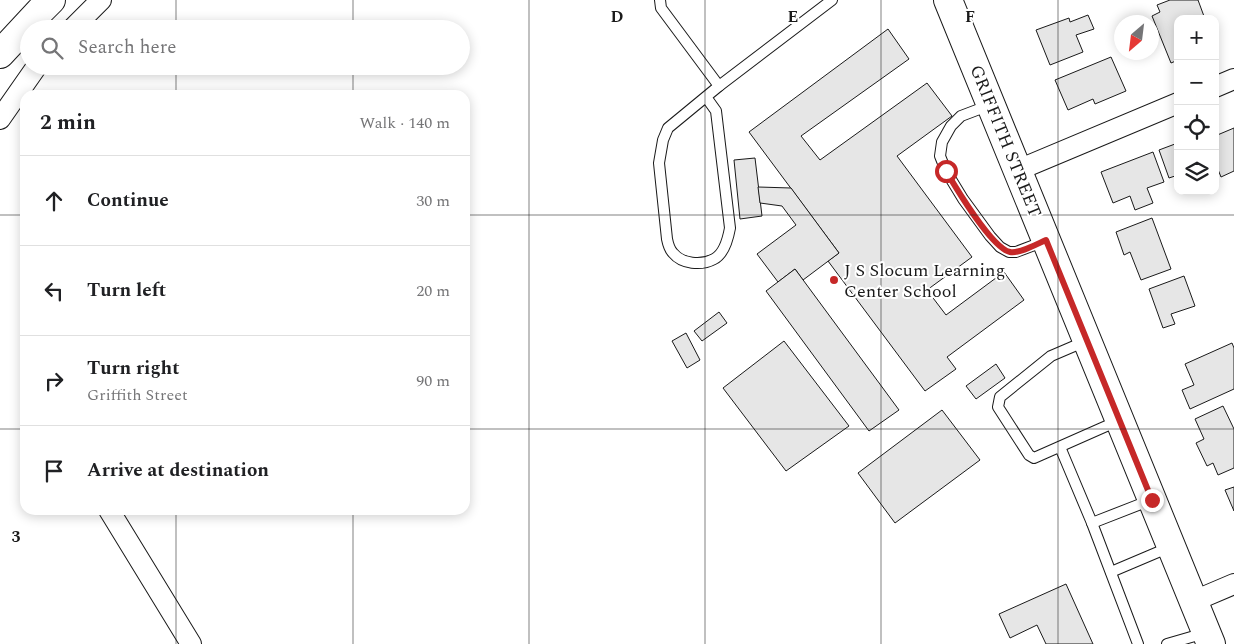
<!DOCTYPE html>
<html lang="en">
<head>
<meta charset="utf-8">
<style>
  :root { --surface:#fff; --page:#f6f6f6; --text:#202124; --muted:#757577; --line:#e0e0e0 }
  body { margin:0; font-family:Spectral,serif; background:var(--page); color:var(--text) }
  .controls { position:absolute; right:15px; top:15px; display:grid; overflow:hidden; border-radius:10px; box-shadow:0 2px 12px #0003 }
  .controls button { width:45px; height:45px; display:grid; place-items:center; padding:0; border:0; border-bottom:1px solid var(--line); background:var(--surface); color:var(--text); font:25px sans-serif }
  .compass { position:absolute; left:1114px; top:15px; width:45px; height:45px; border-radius:50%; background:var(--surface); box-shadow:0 2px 12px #0003; rotate:208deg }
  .stop { position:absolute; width:15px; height:15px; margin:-11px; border:4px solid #c62828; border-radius:50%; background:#fff }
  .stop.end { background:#c62828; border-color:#fff; box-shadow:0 1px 5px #0008 }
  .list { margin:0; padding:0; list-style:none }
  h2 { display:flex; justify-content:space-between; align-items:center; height:65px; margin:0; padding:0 20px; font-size:21px }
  h2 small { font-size:16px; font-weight:400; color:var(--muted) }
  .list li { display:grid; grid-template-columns:32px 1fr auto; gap:15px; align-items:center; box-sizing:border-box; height:90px; padding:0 20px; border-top:1px solid var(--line) }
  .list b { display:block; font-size:19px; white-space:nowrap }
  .list p { margin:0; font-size:16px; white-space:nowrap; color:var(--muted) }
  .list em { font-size:16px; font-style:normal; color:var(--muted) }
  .icon { flex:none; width:28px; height:28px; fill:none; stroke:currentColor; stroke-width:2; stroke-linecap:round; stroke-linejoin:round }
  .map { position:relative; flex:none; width:1234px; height:644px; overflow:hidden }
  .search { position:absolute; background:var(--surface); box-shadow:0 2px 12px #0003; left:20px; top:20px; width:450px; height:55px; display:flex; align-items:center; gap:12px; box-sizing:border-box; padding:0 18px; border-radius:28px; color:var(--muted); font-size:19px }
  .panel { position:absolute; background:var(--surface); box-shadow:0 2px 12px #0003; left:20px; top:90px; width:450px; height:425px; border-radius:15px }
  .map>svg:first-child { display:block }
  .building { fill:#e6e6e6; stroke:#1a1a1a }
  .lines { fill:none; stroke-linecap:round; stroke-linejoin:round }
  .service-casing { stroke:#1a1a1a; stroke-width:12 }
  .minor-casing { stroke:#1a1a1a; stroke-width:22 }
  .secondary-casing { stroke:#1a1a1a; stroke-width:30 }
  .motorway-casing { stroke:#1a1a1a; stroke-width:30 }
  .service { stroke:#fff; stroke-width:10 }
  .minor { stroke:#fff; stroke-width:20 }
  .secondary { stroke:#fff; stroke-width:28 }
  .motorway { stroke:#fff; stroke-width:28 }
  .route { stroke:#c62828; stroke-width:6 }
  .grid { fill:none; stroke:#1a1a1a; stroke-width:1; stroke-opacity:0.55 }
  .poi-dot { fill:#c62828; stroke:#fff; stroke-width:2 }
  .labels { text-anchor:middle; stroke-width:4; stroke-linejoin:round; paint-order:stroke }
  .street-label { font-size:18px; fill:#1a1a1a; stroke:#fff }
  .poi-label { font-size:18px; fill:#1a1a1a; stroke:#fff; text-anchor:start }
  .grid-label { font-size:16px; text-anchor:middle; font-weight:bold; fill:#1a1a1a; stroke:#fff; stroke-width:4; stroke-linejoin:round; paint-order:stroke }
</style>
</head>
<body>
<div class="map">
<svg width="1234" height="644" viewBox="0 0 1234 644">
  <rect width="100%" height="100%" fill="#fff"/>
  <g class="building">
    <path d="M 1170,0 L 1198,0 L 1205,19 L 1178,19 L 1178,60 L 1171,63 L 1152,16 L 1160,12 L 1157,5 Z"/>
    <path d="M 1088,15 L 1094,29 L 1076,35 L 1083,52 L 1050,65 L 1036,30 L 1069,18 L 1070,22 Z"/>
    <path d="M 888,29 L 909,59 L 801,136 L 820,160 L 927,83 L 952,116 L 897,156 L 972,257 L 927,290 L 946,315 L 1004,272 L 1024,300 L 947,357 L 956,369 L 925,391 L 828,261 L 839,253 L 749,132 Z"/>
    <path d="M 1111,57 L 1126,91 L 1095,104 L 1093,99 L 1068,110 L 1055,80 Z"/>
    <path d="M 1234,128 L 1234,171 L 1221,177 L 1215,162 L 1215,136 Z"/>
    <path d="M 1175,144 L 1178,151 L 1178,175 L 1169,178 L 1159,150 Z"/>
    <path d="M 1153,152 L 1164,182 L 1147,188 L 1153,203 L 1135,210 L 1130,196 L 1113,203 L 1101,172 Z"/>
    <path d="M 755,158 L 762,216 L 740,219 L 734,160 Z"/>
    <path d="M 758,187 L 791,188 L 839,253 L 803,280 L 795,269 L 778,282 L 757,254 L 796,225 L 782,206 L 760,203 Z"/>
    <path d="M 1152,218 L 1171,269 L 1141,280 L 1130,252 L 1124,255 L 1116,232 Z"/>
    <path d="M 795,269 L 899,410 L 869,431 L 766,291 Z"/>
    <path d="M 1184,276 L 1195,306 L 1171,314 L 1175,324 L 1163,328 L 1149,289 Z"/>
    <path d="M 719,312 L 727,323 L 702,341 L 694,331 Z"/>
    <path d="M 686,333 L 700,360 L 687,368 L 672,341 Z"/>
    <path d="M 784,341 L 849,426 L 786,471 L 723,388 Z"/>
    <path d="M 1232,343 L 1234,348 L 1234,389 L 1190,409 L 1182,390 L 1194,385 L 1185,364 Z"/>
    <path d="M 996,364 L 1005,378 L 976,399 L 966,386 Z"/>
    <path d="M 1223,406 L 1234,429 L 1234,468 L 1218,475 L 1213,463 L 1207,466 L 1196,443 L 1204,439 L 1195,419 Z"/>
    <path d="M 942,410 L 980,460 L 895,523 L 858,473 Z"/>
    <path d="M 1234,487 L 1234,511 L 1225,490 Z"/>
    <path d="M 1066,584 L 1093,644 L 1046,644 L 1037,625 L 1010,638 L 999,614 Z"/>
  </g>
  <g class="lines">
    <defs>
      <g id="service">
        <path d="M 660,0 L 661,8 L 719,86 L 832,0"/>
        <path d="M 706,97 L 716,111 L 730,228 C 728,239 724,254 714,259 C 701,266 682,264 673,253 C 669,249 668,244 667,239 L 659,163 L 663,140 L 668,128 L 719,86"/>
        <path d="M 990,105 L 961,116 L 951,126 L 942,142 L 940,156 L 946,171 L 963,199 L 990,236 L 1000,247 L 1009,252 L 1016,252 L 1045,241"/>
        <path d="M 1086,341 L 1051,356 L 1000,397 L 998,407 L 1029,455 L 1034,458 L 1120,420"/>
        <path d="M 1060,447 L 1092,523 L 1138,644"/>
        <path d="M 1092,523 L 1151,500"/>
        <path d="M 1111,572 L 1170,547"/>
        <path d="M 1167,644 L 1205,633"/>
      </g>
      <g id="minor">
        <path d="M 72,29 L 101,0"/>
        <path d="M 1215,87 L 1234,79"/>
        <path d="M 0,119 L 37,66"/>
        <path d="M 1018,170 L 1178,103"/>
        <path d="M 109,510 L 191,644"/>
        <path d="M 1194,601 L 1234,584"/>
      </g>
      <path id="secondary" d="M 948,0 L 1211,644"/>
      <path id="motorway" d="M 0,54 L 40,11 L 51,0"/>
    </defs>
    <use href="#service" class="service-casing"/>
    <use href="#minor" class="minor-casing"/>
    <use href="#secondary" class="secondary-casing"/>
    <use href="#motorway" class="motorway-casing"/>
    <use href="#service" class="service"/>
    <use href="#minor" class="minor"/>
    <use href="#secondary" class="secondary"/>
    <use href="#motorway" class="motorway"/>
  </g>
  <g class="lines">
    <path class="route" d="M 946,171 C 956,188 992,248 1010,252 C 1019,254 1037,244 1046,240 L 1152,500"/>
  </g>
  <path class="grid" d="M 176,0 L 176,29M 353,0 L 353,29M 529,0 L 529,644M 705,0 L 705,644M 881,0 L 881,644M 1058,0 L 1058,644M 176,66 L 176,95M 353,66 L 353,95M 0,215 L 25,215M 465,215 L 1234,215M 0,429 L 25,429M 465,429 L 1234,429M 176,510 L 176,644M 353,510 L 353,644"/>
  <circle class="poi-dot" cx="834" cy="280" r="5"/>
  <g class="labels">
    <g class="street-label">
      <text transform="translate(1006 141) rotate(68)" y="6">GRIFFITH STREET</text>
    </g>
    <g class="poi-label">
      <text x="844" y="276">J S Slocum Learning<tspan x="844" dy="21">Center School</tspan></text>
    </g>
  </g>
  <g class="grid-label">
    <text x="617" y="22">D</text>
    <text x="793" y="22">E</text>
    <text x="970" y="22">F</text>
    <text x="16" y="542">3</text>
  </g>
</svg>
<div class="controls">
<button>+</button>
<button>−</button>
<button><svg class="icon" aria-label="locate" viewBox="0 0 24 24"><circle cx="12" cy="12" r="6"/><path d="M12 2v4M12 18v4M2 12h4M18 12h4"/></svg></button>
<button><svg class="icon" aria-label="layers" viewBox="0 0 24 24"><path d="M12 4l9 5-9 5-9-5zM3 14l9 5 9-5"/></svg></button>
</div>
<svg class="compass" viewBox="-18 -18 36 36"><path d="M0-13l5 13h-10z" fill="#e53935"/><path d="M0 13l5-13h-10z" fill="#757577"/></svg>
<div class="stop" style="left:946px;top:171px"></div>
<div class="stop end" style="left:1152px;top:500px"></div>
<div class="search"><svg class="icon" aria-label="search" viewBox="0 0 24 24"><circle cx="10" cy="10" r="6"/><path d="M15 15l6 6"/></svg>Search here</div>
<section class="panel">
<h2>2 min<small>Walk · 140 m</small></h2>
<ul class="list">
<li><svg class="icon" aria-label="ahead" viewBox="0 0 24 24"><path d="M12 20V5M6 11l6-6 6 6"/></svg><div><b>Continue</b></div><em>30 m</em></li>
<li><svg class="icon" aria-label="left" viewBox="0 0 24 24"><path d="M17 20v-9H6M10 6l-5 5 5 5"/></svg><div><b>Turn left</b></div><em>20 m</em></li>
<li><svg class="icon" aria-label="right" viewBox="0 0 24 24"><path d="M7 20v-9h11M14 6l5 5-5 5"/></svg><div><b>Turn right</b><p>Griffith Street</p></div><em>90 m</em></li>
<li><svg class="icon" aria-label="arrive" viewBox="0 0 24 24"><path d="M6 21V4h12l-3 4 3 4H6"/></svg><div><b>Arrive at destination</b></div></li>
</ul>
</section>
</div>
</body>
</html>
